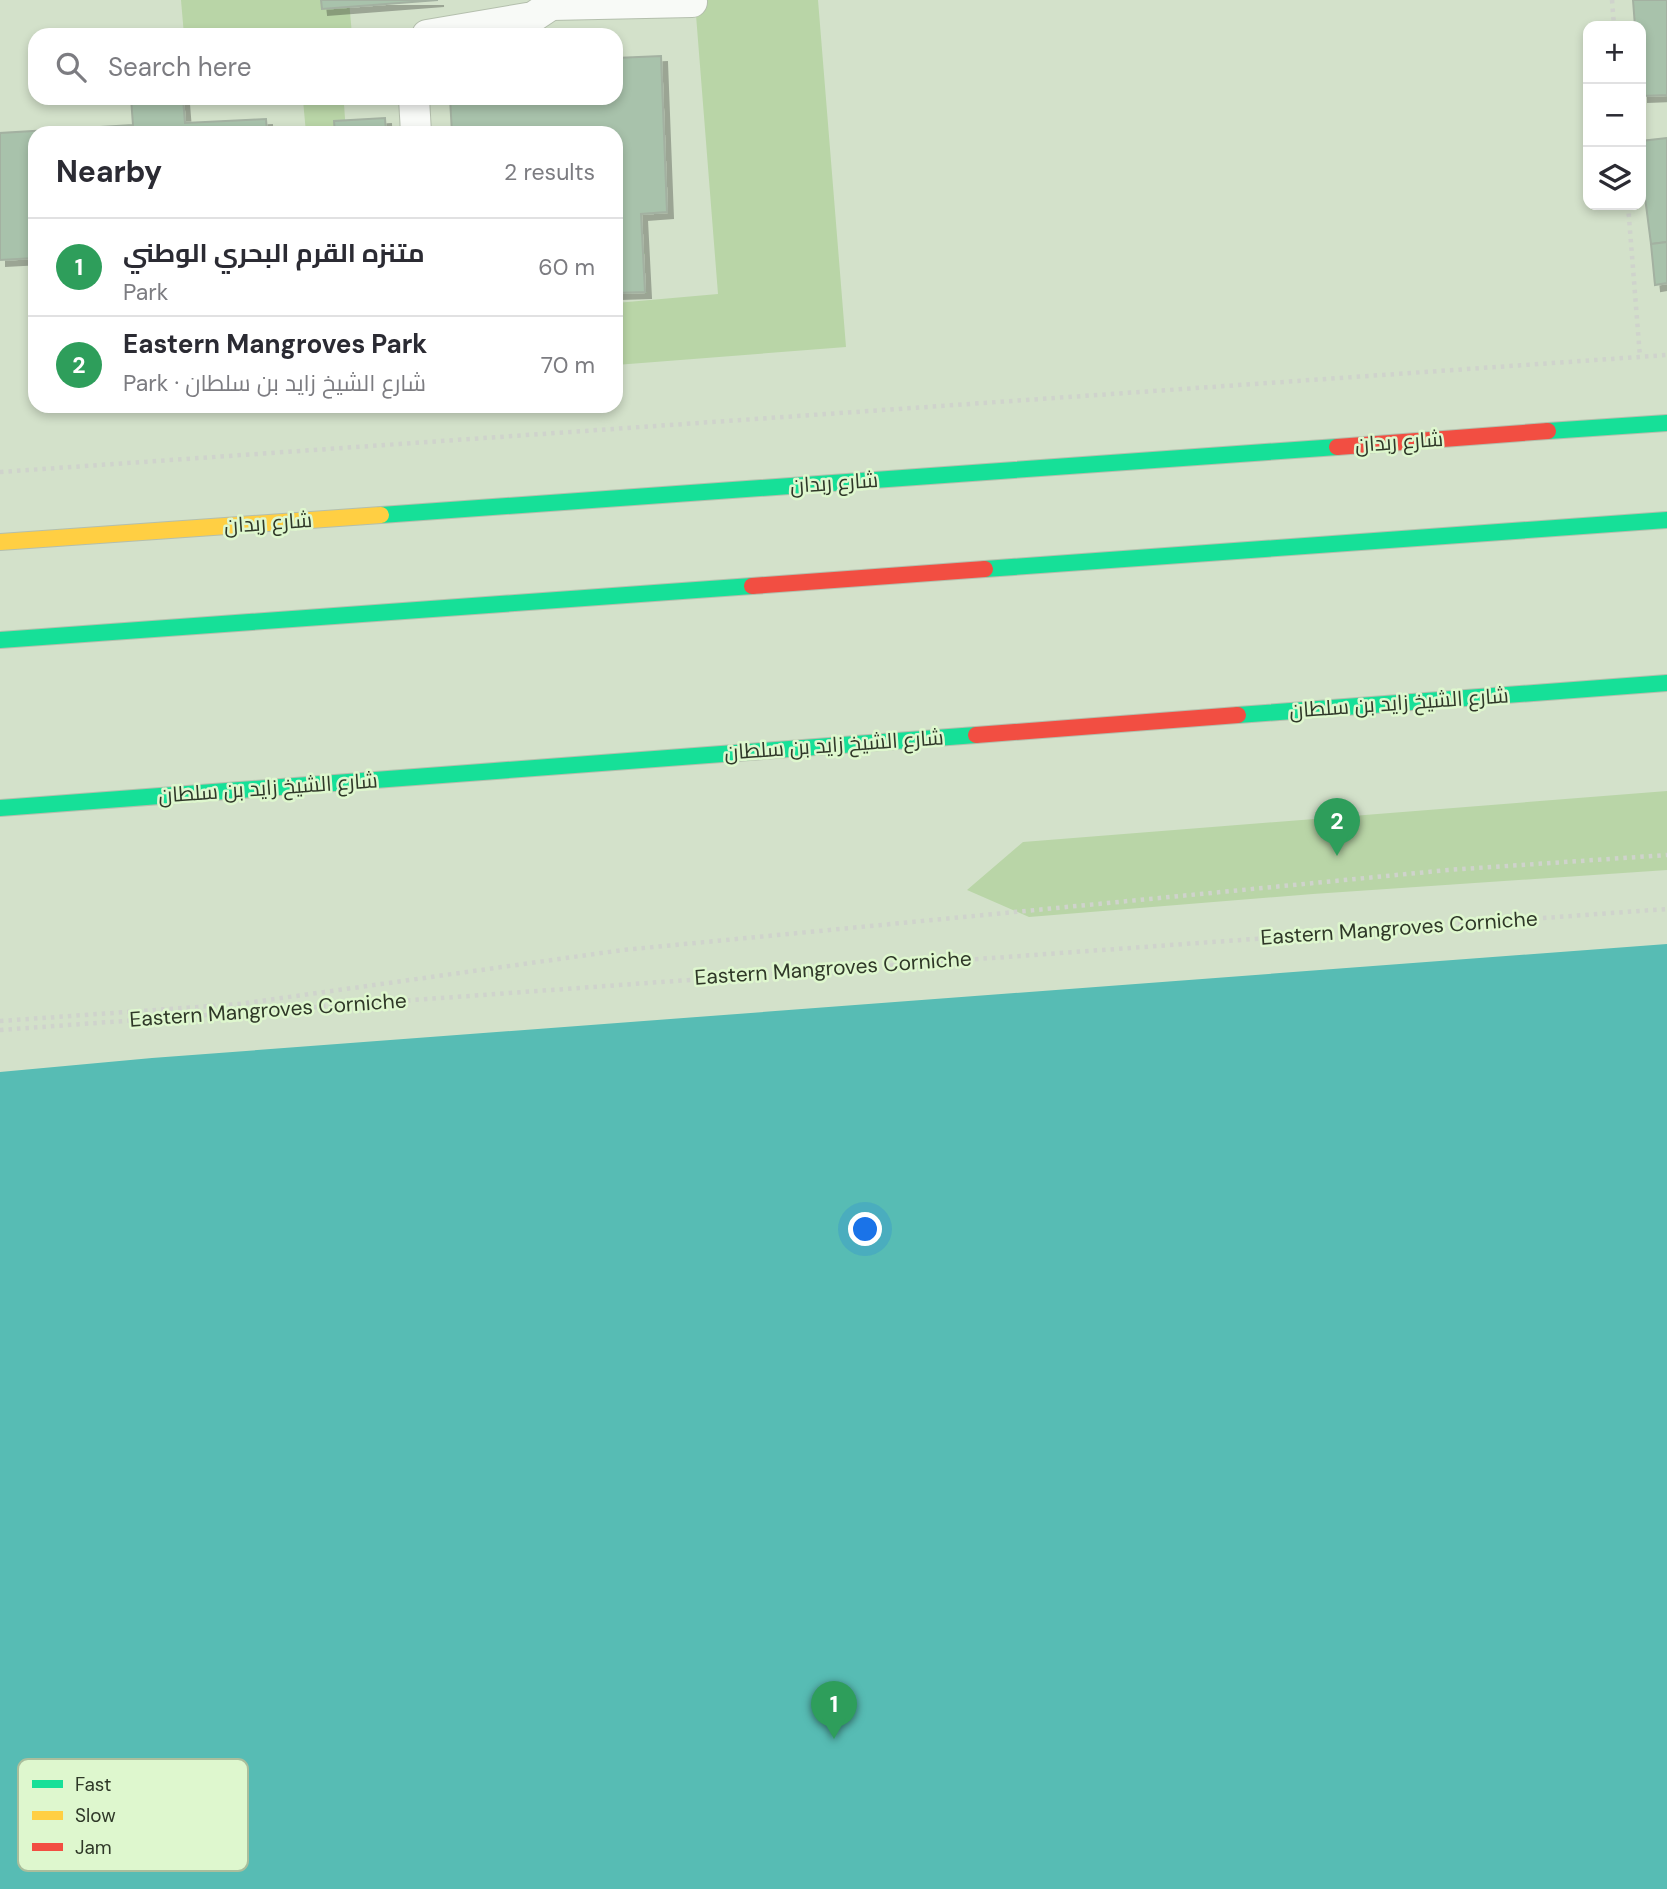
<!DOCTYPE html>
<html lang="en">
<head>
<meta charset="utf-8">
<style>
  :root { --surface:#fff; --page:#f7f7f7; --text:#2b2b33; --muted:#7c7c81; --line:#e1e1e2; --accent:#111827 }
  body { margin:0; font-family:"DM Sans",Cairo,sans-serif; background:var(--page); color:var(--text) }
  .controls { position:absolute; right:21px; top:21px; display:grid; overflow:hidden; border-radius:14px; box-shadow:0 4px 10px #0003 }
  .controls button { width:63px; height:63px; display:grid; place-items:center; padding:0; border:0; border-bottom:2px solid var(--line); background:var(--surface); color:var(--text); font:35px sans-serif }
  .you { position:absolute; left:866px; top:1230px; width:24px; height:24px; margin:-18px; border:5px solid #fff; border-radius:50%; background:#1a73e8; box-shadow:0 0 0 10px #1a73e833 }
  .badge { display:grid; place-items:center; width:46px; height:46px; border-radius:50%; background:var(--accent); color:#fff; font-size:23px; font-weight:700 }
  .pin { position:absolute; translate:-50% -58px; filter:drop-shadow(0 2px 4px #0008) }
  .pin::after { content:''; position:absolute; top:37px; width:24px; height:21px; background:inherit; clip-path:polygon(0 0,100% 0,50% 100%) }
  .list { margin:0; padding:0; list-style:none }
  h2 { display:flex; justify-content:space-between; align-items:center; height:91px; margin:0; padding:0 28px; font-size:30px }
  h2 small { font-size:23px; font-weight:400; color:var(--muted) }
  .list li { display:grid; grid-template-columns:46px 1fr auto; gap:21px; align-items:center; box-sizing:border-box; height:98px; padding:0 28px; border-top:2px solid var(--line) }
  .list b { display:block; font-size:26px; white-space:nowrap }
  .list p { margin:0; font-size:23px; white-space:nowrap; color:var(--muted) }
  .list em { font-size:23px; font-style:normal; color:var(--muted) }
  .icon { flex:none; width:38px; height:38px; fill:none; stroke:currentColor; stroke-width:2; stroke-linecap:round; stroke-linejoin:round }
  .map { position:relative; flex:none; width:1667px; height:1889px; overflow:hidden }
  .search { position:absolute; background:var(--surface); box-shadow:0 4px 10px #0003; left:28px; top:28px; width:595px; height:77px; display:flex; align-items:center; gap:18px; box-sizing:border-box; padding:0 24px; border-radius:21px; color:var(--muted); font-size:26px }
  .panel { position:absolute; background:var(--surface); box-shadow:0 4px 10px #0003; left:28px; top:126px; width:595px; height:287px; border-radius:21px }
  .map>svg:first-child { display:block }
  .green { fill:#b9d5a7 }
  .water { fill:#57bcb4 }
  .building { fill:#a8c2ab; stroke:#a3b1a1; stroke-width:2; filter:url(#shadow) }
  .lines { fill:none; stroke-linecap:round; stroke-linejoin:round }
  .lane-casing { stroke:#b4bfad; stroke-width:32 }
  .fast-casing { stroke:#b4bfad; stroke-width:18 }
  .slow-casing { stroke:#b4bfad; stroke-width:18 }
  .jam-casing { stroke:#b4bfad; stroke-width:18 }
  .path { stroke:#cfd3cc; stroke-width:4.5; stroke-dasharray:3.5 5; stroke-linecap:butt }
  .lane { stroke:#f8faf7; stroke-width:30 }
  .fast { stroke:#16e098; stroke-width:16 }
  .slow { stroke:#ffcf43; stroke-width:16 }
  .jam { stroke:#f24e42; stroke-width:16 }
  .labels { text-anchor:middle; stroke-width:5; stroke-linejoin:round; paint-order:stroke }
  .street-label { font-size:21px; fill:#2f3828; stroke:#def7ce }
  .key { fill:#def7ce; stroke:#aabe9c; stroke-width:2 }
  .key-label { font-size:19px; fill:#2f3828 }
</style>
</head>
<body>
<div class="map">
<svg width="1667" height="1889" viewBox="0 0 1667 1889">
  <defs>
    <filter id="shadow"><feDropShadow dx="6" dy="6" stdDeviation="0" flood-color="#0004"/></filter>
  </defs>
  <rect width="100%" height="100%" fill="#d3e1ca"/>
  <g class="green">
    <path d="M 181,0 L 349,0 L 352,35 L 184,35 Z"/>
    <path d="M 665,0 L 818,0 L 846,347 L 616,365 L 616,303 L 718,294 L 696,15 Z"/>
    <path d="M 248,98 L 357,98 L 357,102 L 344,104 L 346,133 L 306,133 L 303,100 L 261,102 Z"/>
    <path d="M 1667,791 L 1667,870 L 1313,894 L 1029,917 L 967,890 L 1023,842 Z"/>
  </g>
  <path class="water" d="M 1667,944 L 1667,1889 L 0,1889 L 0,1072 L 152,1058 Z"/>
  <g class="building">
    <path d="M 321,0 L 438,0 L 322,9 Z"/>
    <path d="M 1633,0 L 1667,0 L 1667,95 L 1642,96 L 1641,26 L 1635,26 Z"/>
    <path d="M 661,56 L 667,212 L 641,214 L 645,292 L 616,293 L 616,133 L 452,133 L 450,98 L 616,98 L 616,58 Z"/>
    <path d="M 131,98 L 183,98 L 185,123 L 266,119 L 267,133 L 35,133 L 35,258 L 0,260 L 0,133 L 133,125 Z"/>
    <path d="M 385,118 L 386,133 L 335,133 L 334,121 Z"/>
    <path d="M 1667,138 L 1667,242 L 1651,244 L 1641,166 L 1641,141 Z"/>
    <path d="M 1667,242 L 1667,283 L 1655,285 L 1651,244 Z"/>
  </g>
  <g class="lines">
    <defs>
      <g id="lane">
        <path d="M 551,5 L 692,2"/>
        <path d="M 427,35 L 533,17 L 551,5 L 551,0"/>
        <path d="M 414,98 L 416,133"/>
      </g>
      <g id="fast">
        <path d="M 1548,431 L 1667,423"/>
        <path d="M 381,515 L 1337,447"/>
        <path d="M 985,569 L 1667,520"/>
        <path d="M 0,640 L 752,586"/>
        <path d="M 1238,715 L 1667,683"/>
        <path d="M 0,808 L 976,735"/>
      </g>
      <path id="slow" d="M 0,542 L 381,515"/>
      <g id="jam">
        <path d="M 1337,447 L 1548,431"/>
        <path d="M 752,586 L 985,569"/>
        <path d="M 976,735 L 1238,715"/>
      </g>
    </defs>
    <use href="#lane" class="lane-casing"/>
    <use href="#fast" class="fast-casing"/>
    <use href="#slow" class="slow-casing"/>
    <use href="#jam" class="jam-casing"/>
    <g class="path">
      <path d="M 1612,0 L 1614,26"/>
      <path d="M 1628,205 L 1640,357"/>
      <path d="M 0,472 L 1667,355"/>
      <path d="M 0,1021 L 239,1004 L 623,950 L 1448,870 L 1667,855"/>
      <path d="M 0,1030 L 1667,909"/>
    </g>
    <use href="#lane" class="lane"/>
    <use href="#fast" class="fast"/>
    <use href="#slow" class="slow"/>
    <use href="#jam" class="jam"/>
  </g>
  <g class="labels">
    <g class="street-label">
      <text transform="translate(1399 442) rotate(-4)" y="7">شارع ربدان</text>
      <text transform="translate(834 483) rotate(-4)" y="7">شارع ربدان</text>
      <text transform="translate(268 523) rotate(-4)" y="7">شارع ربدان</text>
      <text transform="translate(1399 703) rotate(-4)" y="7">شارع الشيخ زايد بن سلطان</text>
      <text transform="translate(834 745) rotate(-4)" y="7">شارع الشيخ زايد بن سلطان</text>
      <text transform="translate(268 788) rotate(-4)" y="7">شارع الشيخ زايد بن سلطان</text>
      <text transform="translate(1399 928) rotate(-4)" y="7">Eastern Mangroves Corniche</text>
      <text transform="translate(833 968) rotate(-4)" y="7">Eastern Mangroves Corniche</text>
      <text transform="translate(268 1010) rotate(-4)" y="7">Eastern Mangroves Corniche</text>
    </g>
  </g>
  <rect x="18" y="1759" width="230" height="112" rx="10" class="key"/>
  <rect x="32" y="1780" width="31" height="8" fill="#16e098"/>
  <rect x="32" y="1811" width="31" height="9" fill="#ffcf43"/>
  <rect x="32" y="1843" width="31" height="8" fill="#f24e42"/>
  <g class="key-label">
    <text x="75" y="1791">Fast</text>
    <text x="75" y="1822">Slow</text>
    <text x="75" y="1854">Jam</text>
  </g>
</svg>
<div class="controls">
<button>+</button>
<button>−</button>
<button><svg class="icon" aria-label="layers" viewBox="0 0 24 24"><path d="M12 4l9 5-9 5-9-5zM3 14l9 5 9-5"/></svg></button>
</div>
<div class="you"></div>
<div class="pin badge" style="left:834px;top:1739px;background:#2e9e5b">1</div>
<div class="pin badge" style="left:1337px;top:856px;background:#2e9e5b">2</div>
<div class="search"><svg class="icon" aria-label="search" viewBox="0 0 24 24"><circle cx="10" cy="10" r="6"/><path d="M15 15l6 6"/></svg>Search here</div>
<section class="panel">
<h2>Nearby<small>2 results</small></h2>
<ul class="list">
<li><span class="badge" style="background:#2e9e5b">1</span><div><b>متنزه القرم البحري الوطني</b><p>Park</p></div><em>60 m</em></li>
<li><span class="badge" style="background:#2e9e5b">2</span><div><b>Eastern Mangroves Park</b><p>Park · شارع الشيخ زايد بن سلطان</p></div><em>70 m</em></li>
</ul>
</section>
</div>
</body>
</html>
